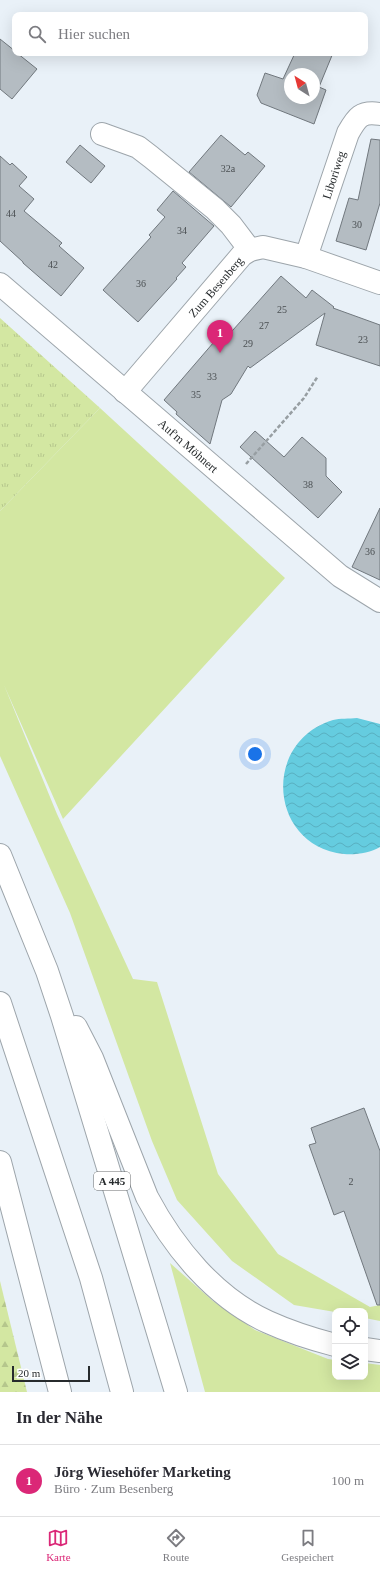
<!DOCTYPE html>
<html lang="de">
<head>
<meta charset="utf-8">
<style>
  :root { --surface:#fff; --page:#f2f2f3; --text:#2b2b33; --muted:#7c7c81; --line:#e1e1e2; --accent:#db2777 }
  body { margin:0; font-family:Georgia,serif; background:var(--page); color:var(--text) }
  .controls { position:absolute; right:12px; bottom:12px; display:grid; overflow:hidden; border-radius:8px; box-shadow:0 4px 16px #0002 }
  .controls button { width:36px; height:36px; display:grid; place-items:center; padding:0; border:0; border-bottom:1px solid var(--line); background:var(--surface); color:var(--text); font:20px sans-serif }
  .compass { position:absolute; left:284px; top:68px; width:36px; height:36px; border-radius:50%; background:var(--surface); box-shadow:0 4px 16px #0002; rotate:324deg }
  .scale { position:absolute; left:12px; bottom:10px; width:78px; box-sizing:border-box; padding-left:4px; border:2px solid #272b2d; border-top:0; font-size:11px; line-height:14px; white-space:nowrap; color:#272b2d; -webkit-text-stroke:3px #fff; paint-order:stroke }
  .you { position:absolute; left:255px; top:754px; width:14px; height:14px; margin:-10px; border:3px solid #fff; border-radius:50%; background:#1a73e8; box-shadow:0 0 0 6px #1a73e833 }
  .badge { display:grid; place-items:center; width:26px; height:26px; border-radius:50%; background:var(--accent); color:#fff; font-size:13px; font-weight:700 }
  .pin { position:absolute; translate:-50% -33px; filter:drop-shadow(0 1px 2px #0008) }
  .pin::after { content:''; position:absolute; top:21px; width:14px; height:12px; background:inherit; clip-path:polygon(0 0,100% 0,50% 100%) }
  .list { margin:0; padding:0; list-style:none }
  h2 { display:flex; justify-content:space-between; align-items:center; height:52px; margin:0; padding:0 16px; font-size:17px }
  h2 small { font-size:13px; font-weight:400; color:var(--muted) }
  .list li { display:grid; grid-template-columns:26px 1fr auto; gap:12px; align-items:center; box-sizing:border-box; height:72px; padding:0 16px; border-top:1px solid var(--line) }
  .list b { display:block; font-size:15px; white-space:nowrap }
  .list p { margin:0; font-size:13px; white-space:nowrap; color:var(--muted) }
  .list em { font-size:13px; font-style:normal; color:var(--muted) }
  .icon { flex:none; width:22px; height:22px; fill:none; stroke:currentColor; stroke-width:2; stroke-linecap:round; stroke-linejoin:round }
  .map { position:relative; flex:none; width:380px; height:1392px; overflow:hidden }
  .search { position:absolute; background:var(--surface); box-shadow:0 4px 16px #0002; left:12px; right:12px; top:12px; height:44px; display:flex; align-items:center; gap:10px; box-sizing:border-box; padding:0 14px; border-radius:8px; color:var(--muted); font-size:15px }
  .sheet { height:124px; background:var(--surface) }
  nav { display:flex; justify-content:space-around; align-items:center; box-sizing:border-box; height:56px; border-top:1px solid var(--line); background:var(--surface); font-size:11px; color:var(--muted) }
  nav a { display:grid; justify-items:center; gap:2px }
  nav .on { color:var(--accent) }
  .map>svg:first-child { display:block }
  .grass { fill:#d3e7a2 }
  .forest { fill:url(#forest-firs) }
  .park { fill:url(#park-tufts) }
  .water { fill:url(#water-waves) }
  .building { fill:#b4bcc2; stroke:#71787e; fill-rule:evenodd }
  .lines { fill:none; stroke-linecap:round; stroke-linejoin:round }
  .minor-casing { stroke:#9da5ab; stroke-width:24 }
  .highway-casing { stroke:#9da5ab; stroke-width:24 }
  .path { stroke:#979ea2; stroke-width:2.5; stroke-dasharray:4 2; stroke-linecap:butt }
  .minor { stroke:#fff; stroke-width:22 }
  .highway { stroke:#fff; stroke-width:22 }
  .labels { text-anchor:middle; stroke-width:4; stroke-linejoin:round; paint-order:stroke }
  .number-label { font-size:10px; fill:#4a4f52 }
  .shield { fill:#fff; stroke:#686b6c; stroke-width:1 }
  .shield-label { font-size:11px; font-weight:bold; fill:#272b2d }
  .street-label { font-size:12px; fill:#272b2d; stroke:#fff }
</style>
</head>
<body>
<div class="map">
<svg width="380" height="1392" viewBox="0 0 380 1392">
  <defs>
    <pattern id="forest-firs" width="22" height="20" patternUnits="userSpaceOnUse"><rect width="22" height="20" fill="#d3e7a2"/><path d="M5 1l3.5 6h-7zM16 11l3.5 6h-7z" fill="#b5c68c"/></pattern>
    <pattern id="park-tufts" width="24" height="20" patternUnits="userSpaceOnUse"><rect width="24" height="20" fill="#d3e7a2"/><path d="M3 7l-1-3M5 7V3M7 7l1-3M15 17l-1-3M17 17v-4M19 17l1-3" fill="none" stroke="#b5c68c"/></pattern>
    <pattern id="water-waves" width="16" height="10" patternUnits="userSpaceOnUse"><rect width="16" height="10" fill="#65ccdf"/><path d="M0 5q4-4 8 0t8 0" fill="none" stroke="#58afc0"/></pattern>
  </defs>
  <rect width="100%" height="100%" fill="#e9f1f8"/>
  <g class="grass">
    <path d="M 100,408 L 285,578 L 63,819 L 4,685 L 57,814 L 133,979 L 157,982 L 218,1174 L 278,1254 L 370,1307 L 380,1305 L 380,1321 L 365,1318 L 365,1311 L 335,1311 L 335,1312 L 294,1305 L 232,1261 L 177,1200 L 152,1141 L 70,913 L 0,756 L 0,511 Z"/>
    <path d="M 170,1263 L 213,1301 L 255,1330 L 328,1359 L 335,1360 L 335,1377 L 365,1377 L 365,1363 L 380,1365 L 380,1392 L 205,1392 Z"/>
  </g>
  <path class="forest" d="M 0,1281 L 27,1392 L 0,1392 Z"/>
  <path class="park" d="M 0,318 L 100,408 L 0,511 Z"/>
  <path class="water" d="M 357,718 L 380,724 L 380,847 C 370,853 356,855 344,854 C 269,846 261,742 333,720 C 340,718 349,719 357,718 Z"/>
  <g class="building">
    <path d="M 0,39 L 15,51 L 15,53 L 17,53 L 37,69 L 12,99 L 0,89 Z"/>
    <path d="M 295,53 L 333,53 L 319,87 L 326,90 L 314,124 L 261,103 L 257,95 L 265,73 L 283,79 ZM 290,74 L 314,74 L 314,98 L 290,98 Z"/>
    <path d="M 221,135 L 245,155 L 248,152 L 265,166 L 231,207 L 189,172 Z"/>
    <path d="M 371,139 L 380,140 L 380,203 L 366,250 L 336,241 L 349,198 L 358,200 Z"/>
    <path d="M 80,145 L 105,166 L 91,183 L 66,162 Z"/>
    <path d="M 0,156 L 10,165 L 12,163 L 27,177 L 19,186 L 34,199 L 24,211 L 62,243 L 59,246 L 84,268 L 61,296 L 23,263 L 23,262 L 0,241 Z"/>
    <path d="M 173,191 L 214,226 L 182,263 L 186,267 L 176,278 L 177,279 L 138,322 L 103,290 L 151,237 L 149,235 L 165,217 L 157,210 Z"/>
    <path d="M 281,276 L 306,298 L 312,290 L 334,307 L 333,308 L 380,325 L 380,366 L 316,345 L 325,313 L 250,368 L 248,366 L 231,394 L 222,400 L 210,444 L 176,414 L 177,412 L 164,400 L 220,335 L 225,339 Z"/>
    <path d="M 255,431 L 284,457 L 302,437 L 326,458 L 326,476 L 342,492 L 318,518 L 240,447 Z"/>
    <path d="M 380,508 L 380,580 L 352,567 Z"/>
    <path d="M 364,1108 L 380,1151 L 380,1305 L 377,1305 L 344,1211 L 334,1215 L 309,1145 L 316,1143 L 311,1128 Z"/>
  </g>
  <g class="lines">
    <defs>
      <g id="minor">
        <path d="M 102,134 L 138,147 L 151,157 L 215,209 L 231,225 L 250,250"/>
        <path d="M 306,257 L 348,133 C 357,117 361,111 380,114"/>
        <path d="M 0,284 L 340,576 L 380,601"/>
        <path d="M 125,392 L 242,255 L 250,250 L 263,247 L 306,257 L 380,283"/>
      </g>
      <g id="highway">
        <path d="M 0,855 L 47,971 L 62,1016 L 176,1392"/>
        <path d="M 0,1003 L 91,1278 L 122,1392"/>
        <path d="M 76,1027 L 92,1058 L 147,1197 C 174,1248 215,1298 268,1322 C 290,1332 312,1339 335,1345"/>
        <path d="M 0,1162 L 60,1392"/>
        <path d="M 365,1349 L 380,1351"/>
      </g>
    </defs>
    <use href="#minor" class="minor-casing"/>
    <use href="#highway" class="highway-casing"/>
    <path class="path" d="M 246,464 L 304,398 L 318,376"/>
    <use href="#minor" class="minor"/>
    <use href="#highway" class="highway"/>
  </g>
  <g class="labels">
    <g class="number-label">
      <text x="228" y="172">32a</text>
      <text x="11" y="217">44</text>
      <text x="357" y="228">30</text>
      <text x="182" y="234">34</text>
      <text x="53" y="268">42</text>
      <text x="141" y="287">36</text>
      <text x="282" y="313">25</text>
      <text x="264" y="329">27</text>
      <text x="363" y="343">23</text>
      <text x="248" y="347">29</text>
      <text x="212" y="380">33</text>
      <text x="196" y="398">35</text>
      <text x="308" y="488">38</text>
      <text x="370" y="555">36</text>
      <text x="351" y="1185">2</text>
    </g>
    <rect class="shield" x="94" y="1172" width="36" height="18" rx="3"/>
    <g class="shield-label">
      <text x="112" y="1185">A 445</text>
    </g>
    <g class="street-label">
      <text transform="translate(334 175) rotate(-72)" y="4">Liboriweg</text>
      <text transform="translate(216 287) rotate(-49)" y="4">Zum Besenberg</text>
      <text transform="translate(188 446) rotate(41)" y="4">Auf'm Möhnert</text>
    </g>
  </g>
</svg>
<div class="controls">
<button><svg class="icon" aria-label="locate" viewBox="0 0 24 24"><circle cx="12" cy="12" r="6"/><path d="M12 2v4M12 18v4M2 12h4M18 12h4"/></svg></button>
<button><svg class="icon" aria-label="layers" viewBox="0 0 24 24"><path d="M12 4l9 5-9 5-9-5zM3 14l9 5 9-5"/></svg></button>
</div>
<svg class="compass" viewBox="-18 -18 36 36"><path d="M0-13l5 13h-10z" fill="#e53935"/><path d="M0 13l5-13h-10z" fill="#7c7c81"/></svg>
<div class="scale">20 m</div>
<div class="you"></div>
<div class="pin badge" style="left:220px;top:353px">1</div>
<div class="search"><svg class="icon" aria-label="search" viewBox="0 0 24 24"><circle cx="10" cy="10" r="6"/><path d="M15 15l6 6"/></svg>Hier suchen</div>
</div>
<section class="sheet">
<h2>In der Nähe<small></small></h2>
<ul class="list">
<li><span class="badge">1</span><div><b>Jörg Wiesehöfer Marketing</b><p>Büro · Zum Besenberg</p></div><em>100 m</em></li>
</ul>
</section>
<nav>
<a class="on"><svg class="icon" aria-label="map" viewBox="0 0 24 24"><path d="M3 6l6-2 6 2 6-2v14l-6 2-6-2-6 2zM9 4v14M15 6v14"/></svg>Karte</a>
<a><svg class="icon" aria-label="directions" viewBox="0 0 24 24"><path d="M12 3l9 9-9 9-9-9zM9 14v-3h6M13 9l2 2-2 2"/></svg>Route</a>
<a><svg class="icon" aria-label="saved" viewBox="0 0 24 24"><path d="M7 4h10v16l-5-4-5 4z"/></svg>Gespeichert</a>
</nav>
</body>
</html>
